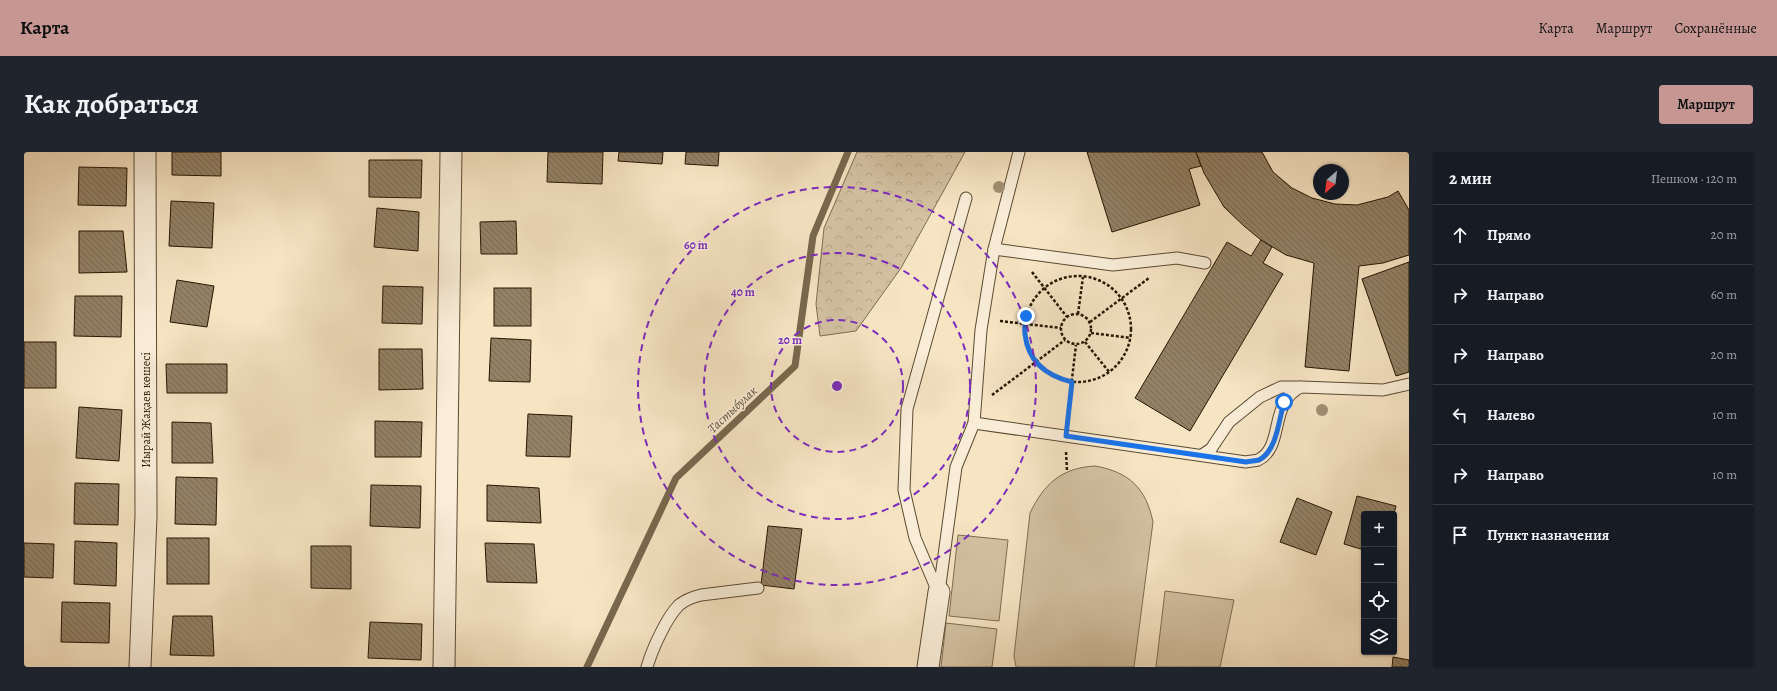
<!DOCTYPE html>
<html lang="ru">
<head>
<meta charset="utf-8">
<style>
  :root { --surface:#171b24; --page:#20242c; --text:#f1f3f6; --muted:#9ea1a6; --line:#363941; --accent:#c59692 }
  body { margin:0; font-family:Alegreya,serif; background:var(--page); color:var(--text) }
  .controls { position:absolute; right:12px; bottom:12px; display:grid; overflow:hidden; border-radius:4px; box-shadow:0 1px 3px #0004 }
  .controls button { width:36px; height:36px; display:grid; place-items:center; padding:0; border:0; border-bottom:1px solid var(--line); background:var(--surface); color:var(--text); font:20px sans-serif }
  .compass { position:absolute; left:1289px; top:12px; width:36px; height:36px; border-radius:50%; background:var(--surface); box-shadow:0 1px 3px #0004; rotate:208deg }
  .stop { position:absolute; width:12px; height:12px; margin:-9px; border:3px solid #1a73e8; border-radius:50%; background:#fff }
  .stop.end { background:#1a73e8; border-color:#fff; box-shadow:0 1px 4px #0008 }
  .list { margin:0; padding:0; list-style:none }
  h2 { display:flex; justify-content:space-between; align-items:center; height:52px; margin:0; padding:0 16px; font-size:17px }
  h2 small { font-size:13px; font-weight:400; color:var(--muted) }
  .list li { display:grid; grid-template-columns:26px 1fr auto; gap:12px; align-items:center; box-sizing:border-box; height:60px; padding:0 16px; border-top:1px solid var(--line) }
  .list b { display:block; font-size:15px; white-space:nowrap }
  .list em { font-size:13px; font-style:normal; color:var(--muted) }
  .icon { flex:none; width:22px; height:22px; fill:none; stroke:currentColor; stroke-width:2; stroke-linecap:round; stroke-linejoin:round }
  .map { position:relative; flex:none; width:1385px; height:515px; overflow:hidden; border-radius:4px }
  header { display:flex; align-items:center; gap:24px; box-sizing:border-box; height:56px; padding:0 20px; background:var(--accent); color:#111 }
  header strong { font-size:19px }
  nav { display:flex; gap:22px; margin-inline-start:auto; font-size:14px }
  .intro { display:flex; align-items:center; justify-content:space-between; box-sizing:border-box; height:96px; padding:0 24px }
  h1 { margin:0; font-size:28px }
  .button { padding:10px 18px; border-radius:4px; background:var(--accent); color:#111; font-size:14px; font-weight:700 }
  main { display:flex; gap:24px; padding:0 24px }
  aside { flex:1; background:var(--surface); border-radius:4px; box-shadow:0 1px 3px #0004 }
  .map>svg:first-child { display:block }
  .forest { fill:url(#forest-crowns); stroke:#7d6c52 }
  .pitch { fill:#d3c1a2; stroke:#7d6c52 }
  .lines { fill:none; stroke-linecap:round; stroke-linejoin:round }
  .stream { stroke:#79684e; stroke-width:7 }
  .building { fill:url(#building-back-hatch); stroke:#271601 }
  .lane-casing { stroke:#5b4a32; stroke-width:13 }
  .street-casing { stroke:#5b4a32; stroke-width:23 }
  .path { stroke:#271601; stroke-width:2.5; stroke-dasharray:3 2; stroke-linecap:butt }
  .lane { stroke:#f9edd8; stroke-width:11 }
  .street { stroke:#f9edd8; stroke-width:21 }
  .tree { fill:#a18f73 }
  .route { stroke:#1a73e8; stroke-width:5 }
  .ring { fill:none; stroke:#7b2cbf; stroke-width:2; stroke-dasharray:7 5 }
  .labels { text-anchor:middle; stroke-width:3; stroke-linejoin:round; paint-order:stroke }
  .street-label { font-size:12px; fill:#271601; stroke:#f9edd8 }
  .water-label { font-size:13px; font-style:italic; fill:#5e4c34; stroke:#f9edd8 }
  .centre { fill:#7b2cbf; stroke:#f9edd8; stroke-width:2 }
  .ring-label { font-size:12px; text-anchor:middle; font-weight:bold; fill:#7b2cbf; stroke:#f9edd8; stroke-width:3; stroke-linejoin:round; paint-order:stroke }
</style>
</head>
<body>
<header>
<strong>Карта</strong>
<nav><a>Карта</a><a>Маршрут</a><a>Сохранённые</a></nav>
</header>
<div class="intro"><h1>Как добраться</h1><a class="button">Маршрут</a></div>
<main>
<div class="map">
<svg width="1385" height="515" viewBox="0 0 1385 515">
  <defs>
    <pattern id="forest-crowns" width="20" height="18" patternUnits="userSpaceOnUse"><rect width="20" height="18" fill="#d3c1a2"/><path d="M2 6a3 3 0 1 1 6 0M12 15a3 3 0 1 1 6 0" fill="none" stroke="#b5a58a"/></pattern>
    <pattern id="building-back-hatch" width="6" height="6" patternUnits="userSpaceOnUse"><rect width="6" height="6" fill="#938166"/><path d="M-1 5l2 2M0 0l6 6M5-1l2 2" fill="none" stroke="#786952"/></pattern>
  </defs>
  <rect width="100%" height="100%" fill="#f6e4c3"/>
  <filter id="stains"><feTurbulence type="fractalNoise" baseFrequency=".005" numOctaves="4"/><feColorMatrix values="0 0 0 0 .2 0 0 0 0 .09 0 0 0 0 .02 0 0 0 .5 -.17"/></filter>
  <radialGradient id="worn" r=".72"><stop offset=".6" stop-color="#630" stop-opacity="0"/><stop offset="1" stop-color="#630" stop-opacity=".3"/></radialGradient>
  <path class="forest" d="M 833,0 L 941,0 L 877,116 L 832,179 L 796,184 L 792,152 L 800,76 Z"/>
  <g class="pitch">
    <path d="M 1071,314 C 1105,320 1122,336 1129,370 L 1110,515 L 992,515 L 990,504 L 1006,361 C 1020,332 1037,316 1071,314 Z"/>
    <path d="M 934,383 L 984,388 L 975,469 L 925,464 Z"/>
    <path d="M 1141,439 L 1210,448 L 1196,515 L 1132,515 Z"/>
    <path d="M 922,471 L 973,477 L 968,515 L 917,515 Z"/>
  </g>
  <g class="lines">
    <path class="stream" d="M 563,515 L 652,326 L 771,214 L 789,84 L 824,0"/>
  </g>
  <g class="building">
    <path d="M 148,0 L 197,0 L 197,24 L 148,23 Z"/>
    <path d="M 524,0 L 579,0 L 578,32 L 523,30 Z"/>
    <path d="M 595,0 L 639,0 L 638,12 L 594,9 Z"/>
    <path d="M 662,0 L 695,0 L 694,14 L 661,12 Z"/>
    <path d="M 1063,0 L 1172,0 L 1177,14 L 1165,17 L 1176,53 L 1088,80 Z"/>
    <path d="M 1172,0 L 1238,0 L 1249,20 L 1268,36 L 1288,46 L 1311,52 L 1333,53 L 1364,45 L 1374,39 L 1385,58 L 1385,103 L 1359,111 L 1335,114 L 1325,219 L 1281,215 L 1290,111 L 1262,103 L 1237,88 L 1220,74 L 1200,55 L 1180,21 Z"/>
    <path d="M 345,8 L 398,8 L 397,46 L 345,45 Z"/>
    <path d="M 55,15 L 103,16 L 102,54 L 54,53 Z"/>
    <path d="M 147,49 L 190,51 L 188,96 L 145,94 Z"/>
    <path d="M 353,56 L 395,60 L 394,99 L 350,95 Z"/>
    <path d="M 492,69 L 493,102 L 457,102 L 456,70 Z"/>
    <path d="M 55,79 L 99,79 L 103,120 L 55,121 Z"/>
    <path d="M 1237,88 L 1248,95 L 1239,111 L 1259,122 L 1166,279 L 1111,246 L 1203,90 L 1227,104 Z"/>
    <path d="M 1385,110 L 1385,220 L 1372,224 L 1338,127 Z"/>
    <path d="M 153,128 L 190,134 L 183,175 L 146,170 Z"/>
    <path d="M 359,134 L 399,135 L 398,172 L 358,171 Z"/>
    <rect x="470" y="136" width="37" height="38"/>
    <path d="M 51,144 L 98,144 L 97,185 L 50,184 Z"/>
    <path d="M 467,186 L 507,188 L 506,230 L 465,229 Z"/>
    <rect x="0" y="190" width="32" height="46"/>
    <path d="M 355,197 L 398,197 L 399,237 L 355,238 Z"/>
    <path d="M 142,212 L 203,212 L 203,241 L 143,241 Z"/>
    <path d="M 55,255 L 98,258 L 95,309 L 52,306 Z"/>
    <path d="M 504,262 L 548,264 L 546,305 L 502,304 Z"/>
    <path d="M 351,269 L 398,270 L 397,305 L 351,305 Z"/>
    <path d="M 148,270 L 187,271 L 189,311 L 148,311 Z"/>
    <path d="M 152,325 L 193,326 L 192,373 L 151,372 Z"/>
    <path d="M 51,331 L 95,332 L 94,373 L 50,372 Z"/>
    <path d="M 347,333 L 397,334 L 396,376 L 346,374 Z"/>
    <path d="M 463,333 L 515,336 L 517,371 L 463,369 Z"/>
    <path d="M 1333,344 L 1372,354 L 1370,362 L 1340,362 L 1340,398 L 1320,392 Z"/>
    <path d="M 1273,346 L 1308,360 L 1292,403 L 1256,390 Z"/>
    <path d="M 744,374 L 778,377 L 770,437 L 737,433 Z"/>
    <rect x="143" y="386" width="42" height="46"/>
    <path d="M 51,389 L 93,391 L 92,434 L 50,432 Z"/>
    <path d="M 0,391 L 30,392 L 29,426 L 0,425 Z"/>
    <path d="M 461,391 L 510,392 L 513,431 L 463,430 Z"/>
    <path d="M 287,394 L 327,394 L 327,437 L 287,436 Z"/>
    <path d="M 38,450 L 86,451 L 85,491 L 37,490 Z"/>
    <path d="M 149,464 L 188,464 L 190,504 L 146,503 Z"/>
    <path d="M 346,470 L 398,472 L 397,508 L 344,506 Z"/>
    <path d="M 1369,505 L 1385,508 L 1385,515 L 1368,515 Z"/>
  </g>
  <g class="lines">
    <defs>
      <g id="lane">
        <path d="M 970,97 L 1089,113 L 1153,106 L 1181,111"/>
        <path d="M 950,271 L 957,178 L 970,97 L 995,0"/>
        <path d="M 1178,303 L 1187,297 L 1205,270 L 1236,245 L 1257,235 L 1276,235"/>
        <path d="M 914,440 L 891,386 L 880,338 L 883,257 L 942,46"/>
        <path d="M 915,440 L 932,315 L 950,271 L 1222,310 C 1226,309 1231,309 1234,308 C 1261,295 1244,251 1277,235 L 1359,238 L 1385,232"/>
        <path d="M 623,515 C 628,498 642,466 655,453 C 661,448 669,445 677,443 L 734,436"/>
      </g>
      <g id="street">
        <path d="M 116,515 L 122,364 L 121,0"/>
        <path d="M 420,515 L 427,0"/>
        <path d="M 904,515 L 915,440"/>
      </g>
    </defs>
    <use href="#lane" class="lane-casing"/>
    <use href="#street" class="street-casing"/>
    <g class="path">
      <path d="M 1008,120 L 1043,165"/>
      <circle cx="1054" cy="177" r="53"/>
      <circle cx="1052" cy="177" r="15"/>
      <path d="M 1054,162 L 1059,125"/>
      <path d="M 976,169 L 1037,176"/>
      <path d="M 1066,170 L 1125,126"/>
      <path d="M 1067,181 L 1107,186"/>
      <path d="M 1061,190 L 1086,221"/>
      <path d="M 968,243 L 1041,188"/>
      <path d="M 1043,269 L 1052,193"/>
      <path d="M 1042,300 L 1043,319"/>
    </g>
    <use href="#lane" class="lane"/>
    <use href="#street" class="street"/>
  </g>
  <g class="tree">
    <circle cx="975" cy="35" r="6"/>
    <circle cx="1298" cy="258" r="6"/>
  </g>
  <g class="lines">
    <path class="route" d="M 1002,164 C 1002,170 1000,177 1001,182 C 1004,210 1023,224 1048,230 L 1042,284 L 1222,310 C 1226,309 1231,309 1235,308 C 1253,299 1255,267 1260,250"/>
  </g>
  <g class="ring">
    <circle cx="813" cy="234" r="66"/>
    <circle cx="813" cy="234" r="133"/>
    <circle cx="813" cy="234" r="199"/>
  </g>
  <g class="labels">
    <g class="street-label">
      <text transform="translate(122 258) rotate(-90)" y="4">Иырай Жақаев көшесі</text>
    </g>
    <g class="water-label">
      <text transform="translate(708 257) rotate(-43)" y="5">Тастыбулак</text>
    </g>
  </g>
  <circle cx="813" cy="234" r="6" class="centre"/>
  <g class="ring-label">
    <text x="672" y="97">60 m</text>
    <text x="719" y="144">40 m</text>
    <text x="766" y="192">20 m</text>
  </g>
  <rect width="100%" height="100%" filter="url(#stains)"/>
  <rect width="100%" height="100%" fill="url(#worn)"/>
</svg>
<div class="controls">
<button>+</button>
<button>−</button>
<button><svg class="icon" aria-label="locate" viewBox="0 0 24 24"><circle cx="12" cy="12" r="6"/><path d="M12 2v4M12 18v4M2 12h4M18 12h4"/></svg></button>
<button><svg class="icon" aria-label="layers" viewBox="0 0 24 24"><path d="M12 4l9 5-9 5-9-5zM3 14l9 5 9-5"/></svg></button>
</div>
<svg class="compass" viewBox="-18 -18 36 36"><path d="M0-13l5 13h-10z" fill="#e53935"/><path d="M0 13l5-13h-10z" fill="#9ea1a6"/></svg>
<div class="stop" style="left:1260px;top:250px"></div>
<div class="stop end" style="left:1002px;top:164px"></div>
</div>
<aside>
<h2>2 мин<small>Пешком · 120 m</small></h2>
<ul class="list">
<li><svg class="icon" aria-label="ahead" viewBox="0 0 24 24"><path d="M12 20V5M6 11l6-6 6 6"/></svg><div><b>Прямо</b></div><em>20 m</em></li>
<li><svg class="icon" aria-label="right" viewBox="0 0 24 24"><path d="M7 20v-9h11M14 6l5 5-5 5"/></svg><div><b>Направо</b></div><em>60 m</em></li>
<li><svg class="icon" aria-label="right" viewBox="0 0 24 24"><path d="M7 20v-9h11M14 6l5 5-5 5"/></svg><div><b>Направо</b></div><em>20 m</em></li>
<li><svg class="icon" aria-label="left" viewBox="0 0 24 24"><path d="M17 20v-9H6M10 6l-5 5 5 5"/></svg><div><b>Налево</b></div><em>10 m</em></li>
<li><svg class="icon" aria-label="right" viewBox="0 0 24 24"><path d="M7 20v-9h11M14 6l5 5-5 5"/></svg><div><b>Направо</b></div><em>10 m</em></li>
<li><svg class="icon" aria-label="arrive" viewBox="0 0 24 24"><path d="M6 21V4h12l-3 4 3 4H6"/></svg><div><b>Пункт назначения</b></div></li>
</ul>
</aside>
</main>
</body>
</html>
